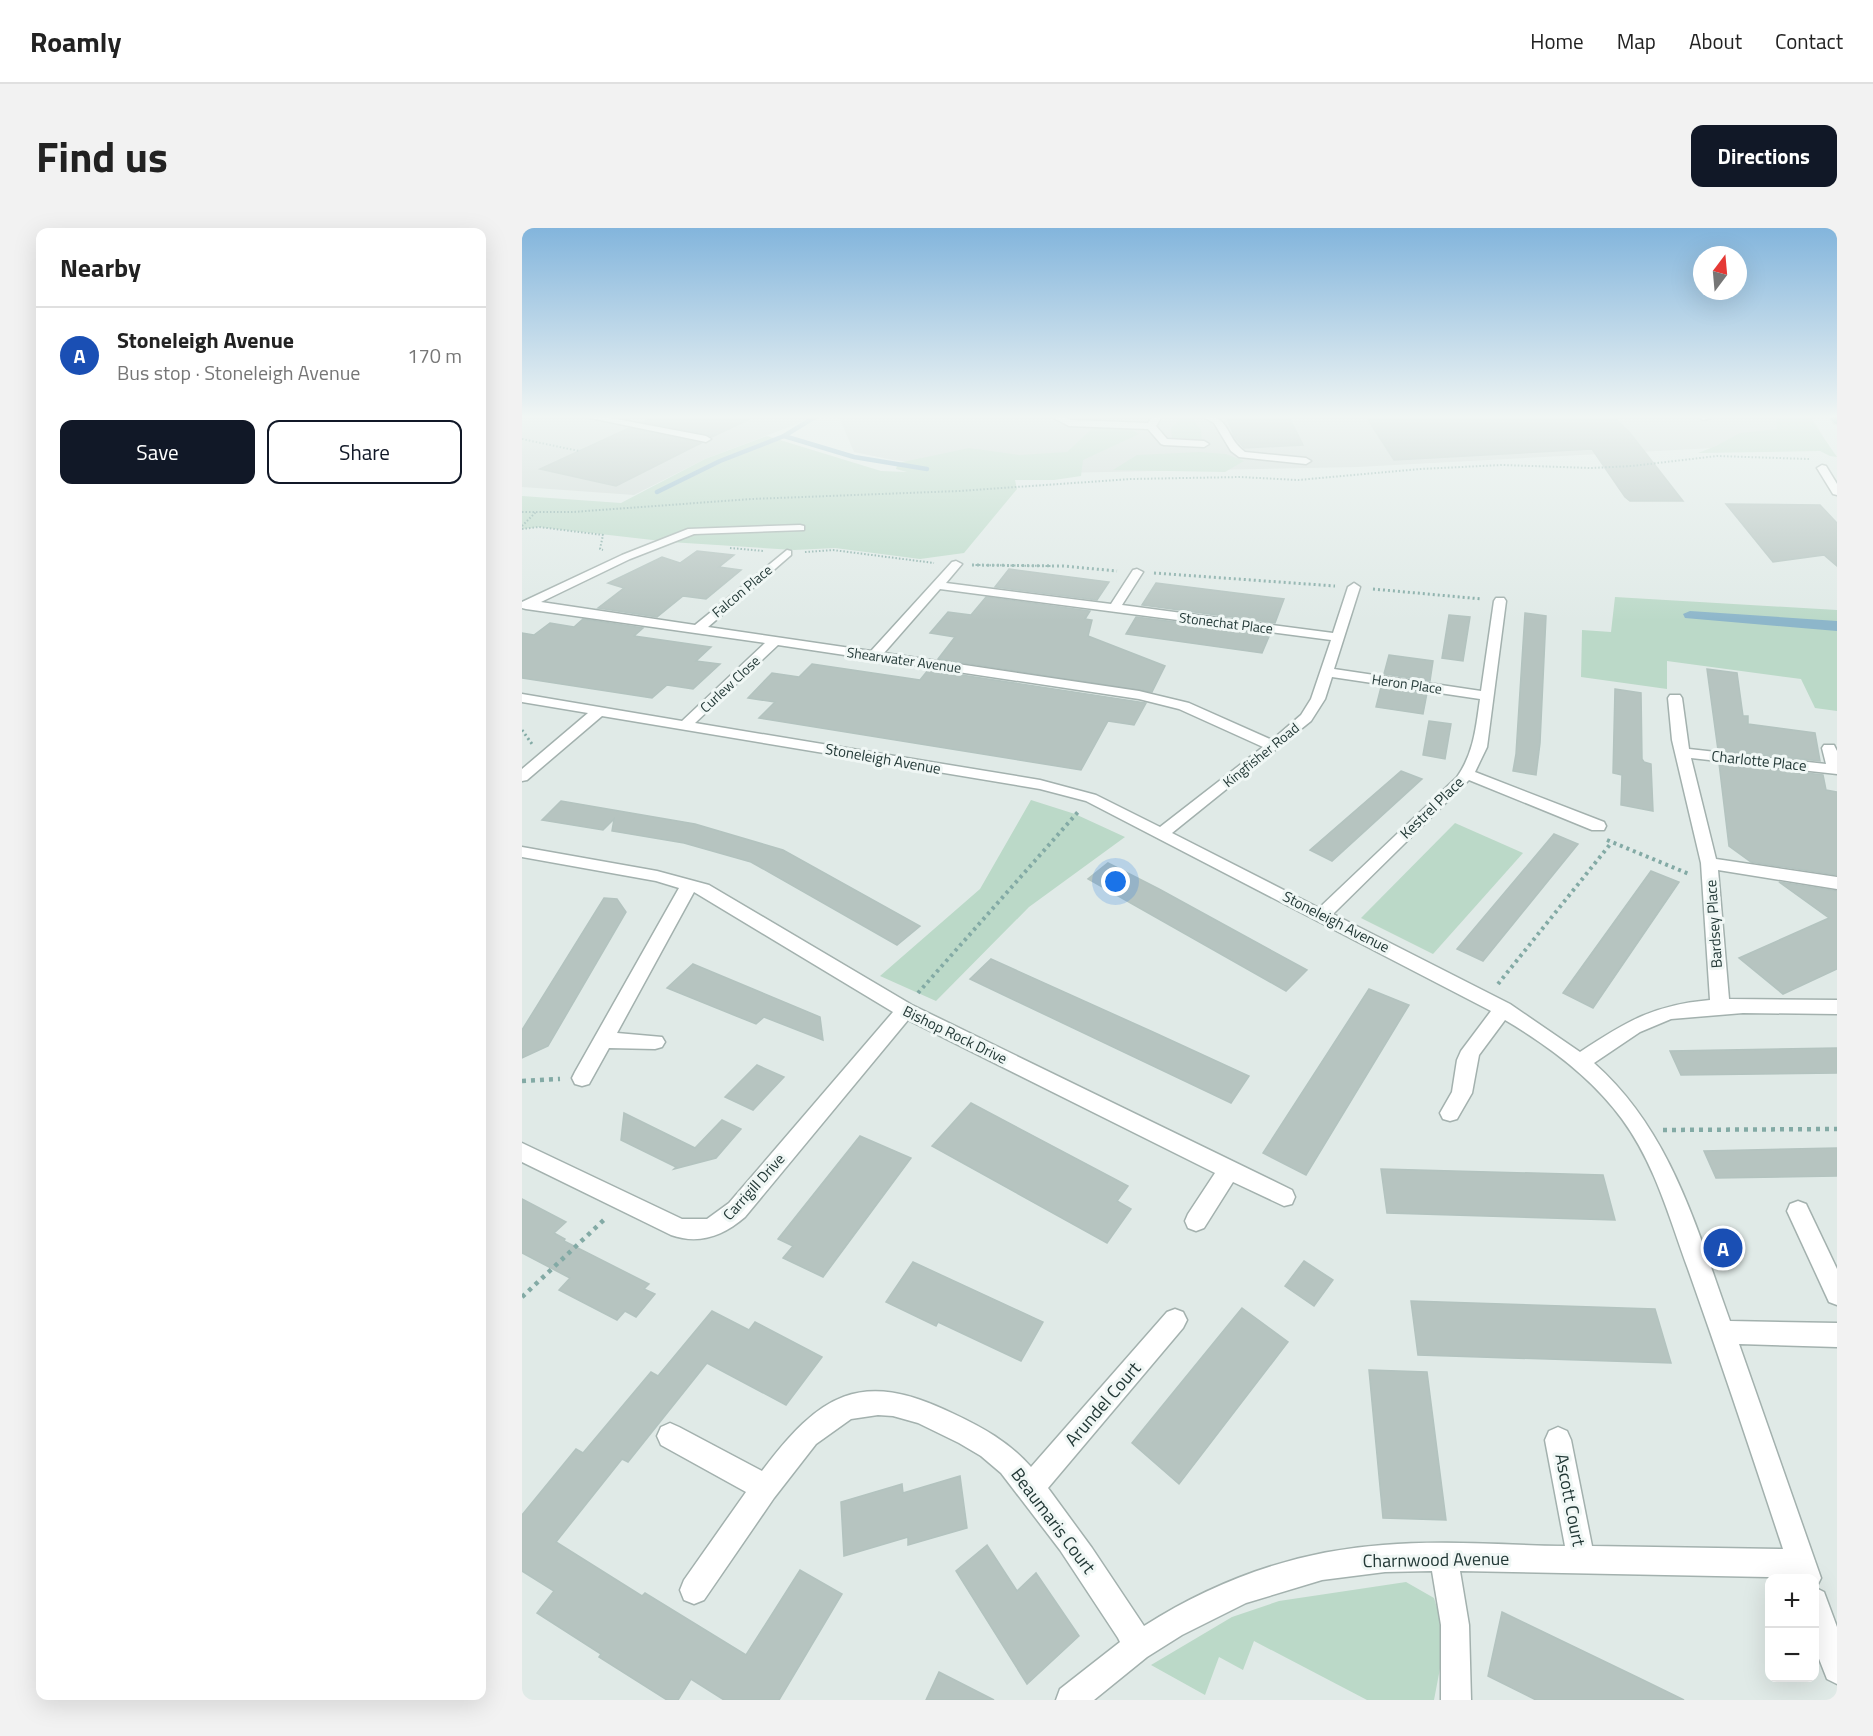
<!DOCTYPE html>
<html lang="en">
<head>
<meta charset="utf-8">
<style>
  :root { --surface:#fff; --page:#f2f2f2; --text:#222; --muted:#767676; --line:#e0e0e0; --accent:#111827 }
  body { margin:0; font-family:"Titillium Web",sans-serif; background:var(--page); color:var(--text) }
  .controls { position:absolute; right:18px; bottom:18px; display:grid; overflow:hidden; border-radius:12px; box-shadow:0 6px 24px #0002 }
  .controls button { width:54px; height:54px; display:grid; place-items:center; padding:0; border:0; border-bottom:2px solid var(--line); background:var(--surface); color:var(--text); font:30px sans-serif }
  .compass { position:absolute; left:1171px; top:18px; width:54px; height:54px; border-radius:50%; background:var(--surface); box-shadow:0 6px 24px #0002; rotate:16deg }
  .you { position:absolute; left:594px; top:654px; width:21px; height:21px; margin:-15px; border:4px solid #fff; border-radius:50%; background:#1a73e8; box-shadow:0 0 0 9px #1a73e833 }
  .badge { display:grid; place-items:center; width:39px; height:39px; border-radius:50%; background:var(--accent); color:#fff; font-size:20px; font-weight:700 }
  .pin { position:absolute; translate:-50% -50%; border:3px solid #fff; box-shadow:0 2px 6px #0006 }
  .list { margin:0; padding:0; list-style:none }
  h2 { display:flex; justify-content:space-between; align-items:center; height:78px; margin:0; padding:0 24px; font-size:26px }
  h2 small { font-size:20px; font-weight:400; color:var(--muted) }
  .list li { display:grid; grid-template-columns:39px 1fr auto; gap:18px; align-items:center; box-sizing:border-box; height:96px; padding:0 24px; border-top:2px solid var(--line) }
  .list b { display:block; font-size:22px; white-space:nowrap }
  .list p { margin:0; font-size:20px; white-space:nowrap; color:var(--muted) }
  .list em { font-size:20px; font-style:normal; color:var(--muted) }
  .actions { display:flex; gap:12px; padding:18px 24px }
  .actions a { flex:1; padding:14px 0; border:2px solid var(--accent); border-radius:12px; text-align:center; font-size:21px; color:var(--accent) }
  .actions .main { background:var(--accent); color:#fff }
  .map { position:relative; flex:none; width:1315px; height:1472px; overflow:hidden; border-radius:12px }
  header { display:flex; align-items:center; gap:36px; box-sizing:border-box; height:84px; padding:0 30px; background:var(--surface); border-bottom:2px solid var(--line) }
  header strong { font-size:28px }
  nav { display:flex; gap:33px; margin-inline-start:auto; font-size:21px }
  .intro { display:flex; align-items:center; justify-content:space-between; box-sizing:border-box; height:144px; padding:0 36px }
  h1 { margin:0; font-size:42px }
  .button { padding:15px 27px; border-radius:12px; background:var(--accent); color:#fff; font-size:21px; font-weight:700 }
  main { display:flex; gap:36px; padding:0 36px }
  aside { flex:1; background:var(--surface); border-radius:12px; box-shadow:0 6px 24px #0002 }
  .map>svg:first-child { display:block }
  .built { fill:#cfd9d6 }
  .green { fill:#bbd9c8 }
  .water { fill:#8db6ca }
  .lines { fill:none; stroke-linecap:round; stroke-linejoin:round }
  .stream { stroke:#8db6ca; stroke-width:4.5 }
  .building { fill:#b6c4c0; stroke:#b3c3bf; stroke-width:1.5 }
  .minor-casing { stroke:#a3b1ae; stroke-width:3 }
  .major-casing { stroke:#c1c7c7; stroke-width:3 }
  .path-far3 { stroke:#83aaa5; stroke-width:2; stroke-dasharray:1.5 2; stroke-linecap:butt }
  .path-far2 { stroke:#83aaa5; stroke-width:3; stroke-dasharray:2 3; stroke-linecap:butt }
  .path-far1 { stroke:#83aaa5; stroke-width:4; stroke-dasharray:3 4; stroke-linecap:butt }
  .path { stroke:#83aaa5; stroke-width:4.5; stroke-dasharray:4 5; stroke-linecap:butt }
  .minor { fill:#fff; fill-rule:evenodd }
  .major { fill:#699b97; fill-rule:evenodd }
  .labels { text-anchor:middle; stroke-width:6; stroke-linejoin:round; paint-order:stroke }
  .far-street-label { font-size:14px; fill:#223836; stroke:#f0f7f5 }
  .street-label { font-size:15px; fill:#223836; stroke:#f0f7f5 }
  .near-street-label { font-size:18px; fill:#223836; stroke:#f0f7f5 }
</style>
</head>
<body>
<header>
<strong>Roamly</strong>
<nav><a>Home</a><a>Map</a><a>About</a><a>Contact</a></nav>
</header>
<div class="intro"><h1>Find us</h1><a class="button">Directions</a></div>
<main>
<aside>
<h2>Nearby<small></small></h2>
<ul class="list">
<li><span class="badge" style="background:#1a4fb4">A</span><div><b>Stoneleigh Avenue</b><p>Bus stop · Stoneleigh Avenue</p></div><em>170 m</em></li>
</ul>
<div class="actions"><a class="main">Save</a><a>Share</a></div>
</aside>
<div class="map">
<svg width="1315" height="1472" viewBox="0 0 1315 1472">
  <rect width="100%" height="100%" fill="#e0eae7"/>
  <g class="built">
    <path d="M 0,187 L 290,187 L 275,196 L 183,231 L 112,267 L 0,259 Z"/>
    <path d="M 316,187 L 1289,187 L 1304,214 L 835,239 L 487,246 L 371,232 L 332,224 Z"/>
  </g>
  <g class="green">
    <path d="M 1254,187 L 1286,187 L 1315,229 L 1308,228 L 1298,223 L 1176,225 L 1194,218 L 1218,205 L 1255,201 Z"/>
    <path d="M 659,190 L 671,191 L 679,202 L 680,212 L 672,214 L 650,210 L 649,200 Z"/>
    <path d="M 572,199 L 609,201 L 617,206 L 561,232 L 559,248 L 532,252 L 493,252 L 495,261 L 442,325 L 398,331 L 313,320 L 272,322 L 148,314 L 17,299 L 0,301 L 0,268 L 99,275 L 183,231 L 245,208 L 359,243 L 385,244 L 374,241 L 376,235 L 447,220 L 497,227 L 545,224 Z"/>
    <path d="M 678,224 L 704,226 L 722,233 L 703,244 L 591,242 L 615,227 Z"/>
    <path d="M 1093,369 L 1315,382 L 1315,483 L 1293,480 L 1279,451 L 1145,433 L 1145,461 L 1059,449 L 1060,402 L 1089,404 Z"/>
    <path d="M 509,572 L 553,586 L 603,609 L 507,679 L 414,773 L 358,748 L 458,661 Z"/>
    <path d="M 933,595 L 1001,625 L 911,726 L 839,690 Z"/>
    <path d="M 884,1354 L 912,1370 L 924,1409 L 912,1472 L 845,1472 L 732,1413 L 721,1442 L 697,1429 L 683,1467 L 629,1437 L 710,1389 L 757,1373 Z"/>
  </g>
  <path class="water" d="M 1168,383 L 1315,393 L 1315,403 L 1163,390 L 1161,386 Z"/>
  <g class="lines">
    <g class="stream">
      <path d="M 262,208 L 332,229 L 405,241"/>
      <path d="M 135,264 L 198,233 L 262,208 L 296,187"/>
    </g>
  </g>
  <g class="building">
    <path d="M 136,187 L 236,187 L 190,209 L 184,206 L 121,194 Z"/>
    <path d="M 704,187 L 766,187 L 781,217 L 722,220 L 712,208 Z"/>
    <path d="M 843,187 L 1089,187 L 1108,205 L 1161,273 L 1108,273 L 1103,269 L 1070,221 L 872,232 Z"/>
    <path d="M 107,200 L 179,215 L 94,258 L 18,241 Z"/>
    <path d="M 1204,276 L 1298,277 L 1315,295 L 1315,338 L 1302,327 L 1251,334 Z"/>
    <path d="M 175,323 L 212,327 L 197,339 L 219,342 L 184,371 L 161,368 L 135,389 L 76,380 L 102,360 L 86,355 L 140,329 L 158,335 Z"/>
    <path d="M 487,341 L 587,354 L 575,372 L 473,359 Z"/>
    <path d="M 634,355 L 762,371 L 753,395 L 620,377 Z"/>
    <path d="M 464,369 L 568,383 L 563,391 L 570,392 L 566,408 L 643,438 L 630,464 L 416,431 L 433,409 L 408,405 L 426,384 L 449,387 Z"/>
    <path d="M 1003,385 L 1024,388 L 1018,515 L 1014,547 L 991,543 L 994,526 Z"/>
    <path d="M 927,387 L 948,389 L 941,433 L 920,430 Z"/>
    <path d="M 614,389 L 748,406 L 740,425 L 604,406 Z"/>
    <path d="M 61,391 L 121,400 L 112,408 L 189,419 L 174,433 L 198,436 L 171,461 L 145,457 L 130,470 L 0,450 L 0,405 L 12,407 L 28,395 L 52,399 Z"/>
    <path d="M 867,427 L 911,433 L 908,453 L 862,446 Z"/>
    <path d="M 290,436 L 398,452 L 406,442 L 624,475 L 612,497 L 586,493 L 559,542 L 237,490 L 253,474 L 226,470 L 250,445 L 277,449 Z"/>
    <path d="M 1185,441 L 1215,445 L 1221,488 L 1226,488 L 1226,496 L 1293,505 L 1298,533 L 1196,522 Z"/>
    <path d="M 859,459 L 905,465 L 901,486 L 854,479 Z"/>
    <path d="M 1093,461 L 1119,465 L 1120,531 L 1122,534 L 1129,536 L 1131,583 L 1099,577 L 1100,547 L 1091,545 Z"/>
    <path d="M 907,493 L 929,496 L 923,531 L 901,527 Z"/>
    <path d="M 1197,535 L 1301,547 L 1304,562 L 1315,564 L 1315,647 L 1229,634 L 1207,618 Z"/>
    <path d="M 879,543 L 900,551 L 810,633 L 788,622 Z"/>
    <path d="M 39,573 L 173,596 L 261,622 L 398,698 L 375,717 L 229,634 L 162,615 L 90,603 L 92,591 L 81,602 L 20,592 Z"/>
    <path d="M 1032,606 L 1056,616 L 961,733 L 935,721 Z"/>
    <path d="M 586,635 L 637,661 L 785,742 L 764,763 L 566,651 Z"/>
    <path d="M 1129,643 L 1157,654 L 1071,780 L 1041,765 Z"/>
    <path d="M 1257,654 L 1315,663 L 1315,741 L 1261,766 L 1217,730 L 1307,690 Z"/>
    <path d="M 82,670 L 95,671 L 104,684 L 26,818 L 0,830 L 0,802 Z"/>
    <path d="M 469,731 L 631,804 L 727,848 L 709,875 L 448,751 Z"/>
    <path d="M 171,736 L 298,789 L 301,812 L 242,789 L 234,796 L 145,760 Z"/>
    <path d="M 847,761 L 887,777 L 784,947 L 741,925 Z"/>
    <path d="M 1315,820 L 1315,845 L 1159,847 L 1148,823 Z"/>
    <path d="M 235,837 L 262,849 L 231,882 L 203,869 Z"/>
    <path d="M 449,875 L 606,958 L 595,973 L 609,981 L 585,1015 L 410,918 Z"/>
    <path d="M 102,885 L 173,920 L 200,892 L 219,901 L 194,930 L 152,941 L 154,939 L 99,912 Z"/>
    <path d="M 338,908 L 389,930 L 301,1049 L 261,1030 L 271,1018 L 256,1011 Z"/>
    <path d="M 1315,920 L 1315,948 L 1194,950 L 1182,923 Z"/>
    <path d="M 859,941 L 1081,947 L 1093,992 L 865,985 Z"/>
    <path d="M 0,971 L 44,994 L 32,1005 L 43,1011 L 42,1013 L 127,1056 L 122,1061 L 133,1066 L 114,1089 L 103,1083 L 95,1092 L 37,1062 L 48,1050 L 0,1025 Z"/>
    <path d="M 782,1033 L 811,1052 L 792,1078 L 763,1058 Z"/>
    <path d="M 391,1034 L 521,1094 L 499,1133 L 416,1094 L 414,1098 L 364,1074 Z"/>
    <path d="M 889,1073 L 1133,1081 L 1149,1135 L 896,1127 Z"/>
    <path d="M 720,1080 L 766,1114 L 657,1256 L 610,1215 Z"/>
    <path d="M 190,1083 L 227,1102 L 233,1094 L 300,1129 L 264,1177 L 185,1135 L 106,1234 L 100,1231 L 34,1314 L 120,1368 L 123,1365 L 224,1427 L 278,1342 L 320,1366 L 257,1472 L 202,1472 L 169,1451 L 156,1472 L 145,1472 L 77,1429 L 79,1426 L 15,1385 L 32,1363 L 0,1343 L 0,1287 L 54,1221 L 61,1225 L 129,1144 L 136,1148 Z"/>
    <path d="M 847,1142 L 905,1144 L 924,1292 L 861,1290 Z"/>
    <path d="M 438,1248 L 445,1300 L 386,1317 L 386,1309 L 322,1328 L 319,1274 L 380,1256 L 381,1265 Z"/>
    <path d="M 465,1317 L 495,1363 L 514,1345 L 557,1408 L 505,1456 L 434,1343 Z"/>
    <path d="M 980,1384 L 1119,1451 L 1162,1472 L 1014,1472 L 966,1448 Z"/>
    <path d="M 417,1444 L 472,1472 L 404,1472 Z"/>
  </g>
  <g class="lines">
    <defs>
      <g id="minor">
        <path d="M 54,187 L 73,187 L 184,208 L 189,211 L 184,214 Z"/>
        <path d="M 526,187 L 538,187 L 549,192 L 626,195 L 632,187 L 641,187 L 634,198 L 645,211 L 682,213 L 687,216 L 682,219 L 642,217 L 639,216 L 626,201 L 547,198 Z"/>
        <path d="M 678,187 C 710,187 702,209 723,224 L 784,230 L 789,233 L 784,236 L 717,229 L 709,223 L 692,195 Z"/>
        <path d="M 1176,187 L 1186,187 L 1189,190 L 1181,192 Z"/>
        <path d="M 1300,237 L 1304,238 L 1315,256 L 1315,267 L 1311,266 L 1295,240 Z"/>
        <path d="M 278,297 L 282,298 L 282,302 L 172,306 L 108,331 L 19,374 L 173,397 L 265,322 L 269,323 L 269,327 L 186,399 L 349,423 L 430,334 L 434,333 L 440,336 L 424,355 L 589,376 L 611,342 L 615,341 L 621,344 L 600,377 L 811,405 L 826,359 L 832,355 L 838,359 L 812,441 L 959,463 L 972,373 L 974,370 L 982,370 L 984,373 L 965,519 L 953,544 L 1082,594 L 1084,598 L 1082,602 L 1070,602 L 947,552 L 811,686 L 988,776 L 1058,824 C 1105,793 1132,777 1188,772 L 1179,635 L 1150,512 L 1146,470 L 1148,467 L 1158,467 L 1160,470 L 1167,521 L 1304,536 L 1300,520 L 1302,517 L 1312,517 L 1315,523 L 1315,546 L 1169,530 L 1194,631 L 1315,649 L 1315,661 L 1196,642 L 1207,771 L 1315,772 L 1315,786 L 1221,785 L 1149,791 L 1118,804 L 1072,835 C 1149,903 1174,999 1208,1093 L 1315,1095 L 1315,1119 L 1217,1116 L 1299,1350 L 1294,1360 L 1302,1364 L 1315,1399 L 1315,1456 L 1305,1451 L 1292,1418 L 1292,1350 L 938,1343 L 947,1397 L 949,1472 L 919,1472 L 919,1397 L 910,1343 L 863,1344 L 800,1352 L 724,1375 L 660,1407 L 625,1429 L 572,1472 L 534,1472 L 538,1461 L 598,1414 L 596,1410 L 538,1322 L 479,1245 L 459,1228 L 437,1215 L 396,1195 L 371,1188 L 356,1187 L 329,1191 L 294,1216 L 252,1270 L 182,1372 L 172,1376 L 162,1372 L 158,1362 L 162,1352 L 224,1264 L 139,1217 L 135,1208 L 139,1199 L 148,1195 L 157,1199 L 240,1243 C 297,1167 338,1140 430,1185 C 460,1199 487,1214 509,1239 L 645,1084 L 653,1081 L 661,1084 L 665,1092 L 661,1100 L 526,1260 L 570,1320 L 622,1398 C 694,1352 775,1323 861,1317 C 921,1312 982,1317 1043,1318 L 1023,1212 L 1027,1203 L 1036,1199 L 1045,1203 L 1049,1212 L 1070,1318 L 1261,1321 C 1230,1227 1199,1134 1166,1041 C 1147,989 1133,936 1100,891 C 1070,850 1027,818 983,792 L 957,827 L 950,865 L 935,891 L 928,893 L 921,891 L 918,885 L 930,864 L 935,832 L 939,823 L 969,783 L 564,573 L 518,561 L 80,488 L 5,552 L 0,553 L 0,541 L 66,485 L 0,474 L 0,466 L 160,493 L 243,415 L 4,381 L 0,380 L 0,374 L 100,327 L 166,301 ZM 418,361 L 809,412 L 789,471 L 779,487 L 750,512 L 667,475 L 617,463 L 362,425 ZM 256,417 L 617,471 L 657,481 L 741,519 L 638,599 L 574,567 L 518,552 L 173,495 ZM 810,449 L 958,471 C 954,499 952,525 935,549 L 797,680 L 650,605 L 789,493 L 803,471 Z"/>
        <path d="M 0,619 L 135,643 L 187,657 L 390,777 L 770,962 L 773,969 L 770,976 L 762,978 L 711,954 L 682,1000 L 674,1003 L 666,1000 L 663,993 L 666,986 L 693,945 L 386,792 L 223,989 C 201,1008 177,1017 149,1007 L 0,934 L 0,915 L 160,991 L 185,991 L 207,975 L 371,784 L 172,664 L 95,805 L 140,809 L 143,814 L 140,819 L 133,821 L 87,820 L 67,856 L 60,858 L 53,856 L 50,850 L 53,844 L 157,660 L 134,653 L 0,629 Z"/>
        <path d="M 1276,973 L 1284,976 L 1315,1041 L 1315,1077 L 1307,1074 L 1265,983 L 1268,976 Z"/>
      </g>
      <path id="major" d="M 1306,187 L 1315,187 L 1315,196 L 1312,195 Z"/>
    </defs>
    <use href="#minor" class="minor-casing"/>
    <use href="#major" class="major-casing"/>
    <g class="path-far3">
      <path d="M 0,211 L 57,223"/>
      <path d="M 0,284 L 51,284 L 229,271 L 437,263 L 609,251 L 718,249 L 776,252 L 898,241 L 980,237 L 1069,240 L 1110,238 L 1195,228 L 1287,231"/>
      <path d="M 0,298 L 14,284"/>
      <path d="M 0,301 L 17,299 L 81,307 L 78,321 L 81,322"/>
      <path d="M 208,320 L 242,323"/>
      <path d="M 283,324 L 311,322 L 412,335"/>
      <path d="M 450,337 L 531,338"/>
    </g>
    <g class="path-far2">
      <path d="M 450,337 L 541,338 L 595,343"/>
      <path d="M 632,345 L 813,358"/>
      <path d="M 851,361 L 960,371"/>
      <path d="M 0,502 L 10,516"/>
    </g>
    <g class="path-far1">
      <path d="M 1085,612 L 1167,646"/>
      <path d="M 976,756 L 1090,614"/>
      <path d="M 396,765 L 556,584"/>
    </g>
    <g class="path">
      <path d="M 0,853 L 38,851"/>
      <path d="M 1141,902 L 1315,901"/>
      <path d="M 0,1069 L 85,989"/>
    </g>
    <use href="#minor" class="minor"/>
    <use href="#major" class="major"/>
  </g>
  <linearGradient id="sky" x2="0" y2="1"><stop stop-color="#83b5dc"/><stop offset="0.48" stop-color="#f1f6f4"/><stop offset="1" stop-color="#f1f6f4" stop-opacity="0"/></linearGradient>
  <rect width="1315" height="393" fill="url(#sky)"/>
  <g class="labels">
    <g class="far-street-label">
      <text transform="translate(220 363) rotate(-40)" y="5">Falcon Place</text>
      <text transform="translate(704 395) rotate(7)" y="5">Stonechat Place</text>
      <text transform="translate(382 432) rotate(8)" y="5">Shearwater Avenue</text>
      <text transform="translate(208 456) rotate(-43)" y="5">Curlew Close</text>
      <text transform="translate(885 456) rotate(8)" y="5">Heron Place</text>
      <text transform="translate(739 527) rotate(-39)" y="5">Kingfisher Road</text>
    </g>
    <g class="street-label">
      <text transform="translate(361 531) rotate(10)" y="5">Stoneleigh Avenue</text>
      <text transform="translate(1237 533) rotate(6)" y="5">Charlotte Place</text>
      <text transform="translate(910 580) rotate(-44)" y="5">Kestrel Place</text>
      <text transform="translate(814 694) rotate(27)" y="5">Stoneleigh Avenue</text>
      <text transform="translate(1192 696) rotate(-94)" y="5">Bardsey Place</text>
      <text transform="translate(433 807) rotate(26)" y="5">Bishop Rock Drive</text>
      <text transform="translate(232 959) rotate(-48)" y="5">Carrigill Drive</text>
    </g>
    <g class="near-street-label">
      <text transform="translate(581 1176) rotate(-49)" y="6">Arundel Court</text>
      <text transform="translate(1048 1272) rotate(79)" y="6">Ascott Court</text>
      <text transform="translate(531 1293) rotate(53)" y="6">Beaumaris Court</text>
      <text transform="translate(914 1332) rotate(-1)" y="6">Charnwood Avenue</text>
    </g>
  </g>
</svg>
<div class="controls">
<button>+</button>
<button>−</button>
</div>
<svg class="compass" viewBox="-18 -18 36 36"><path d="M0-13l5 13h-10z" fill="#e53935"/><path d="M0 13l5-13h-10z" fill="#767676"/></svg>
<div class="you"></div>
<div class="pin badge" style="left:1201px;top:1020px;background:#1a4fb4">A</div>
</div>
</main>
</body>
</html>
